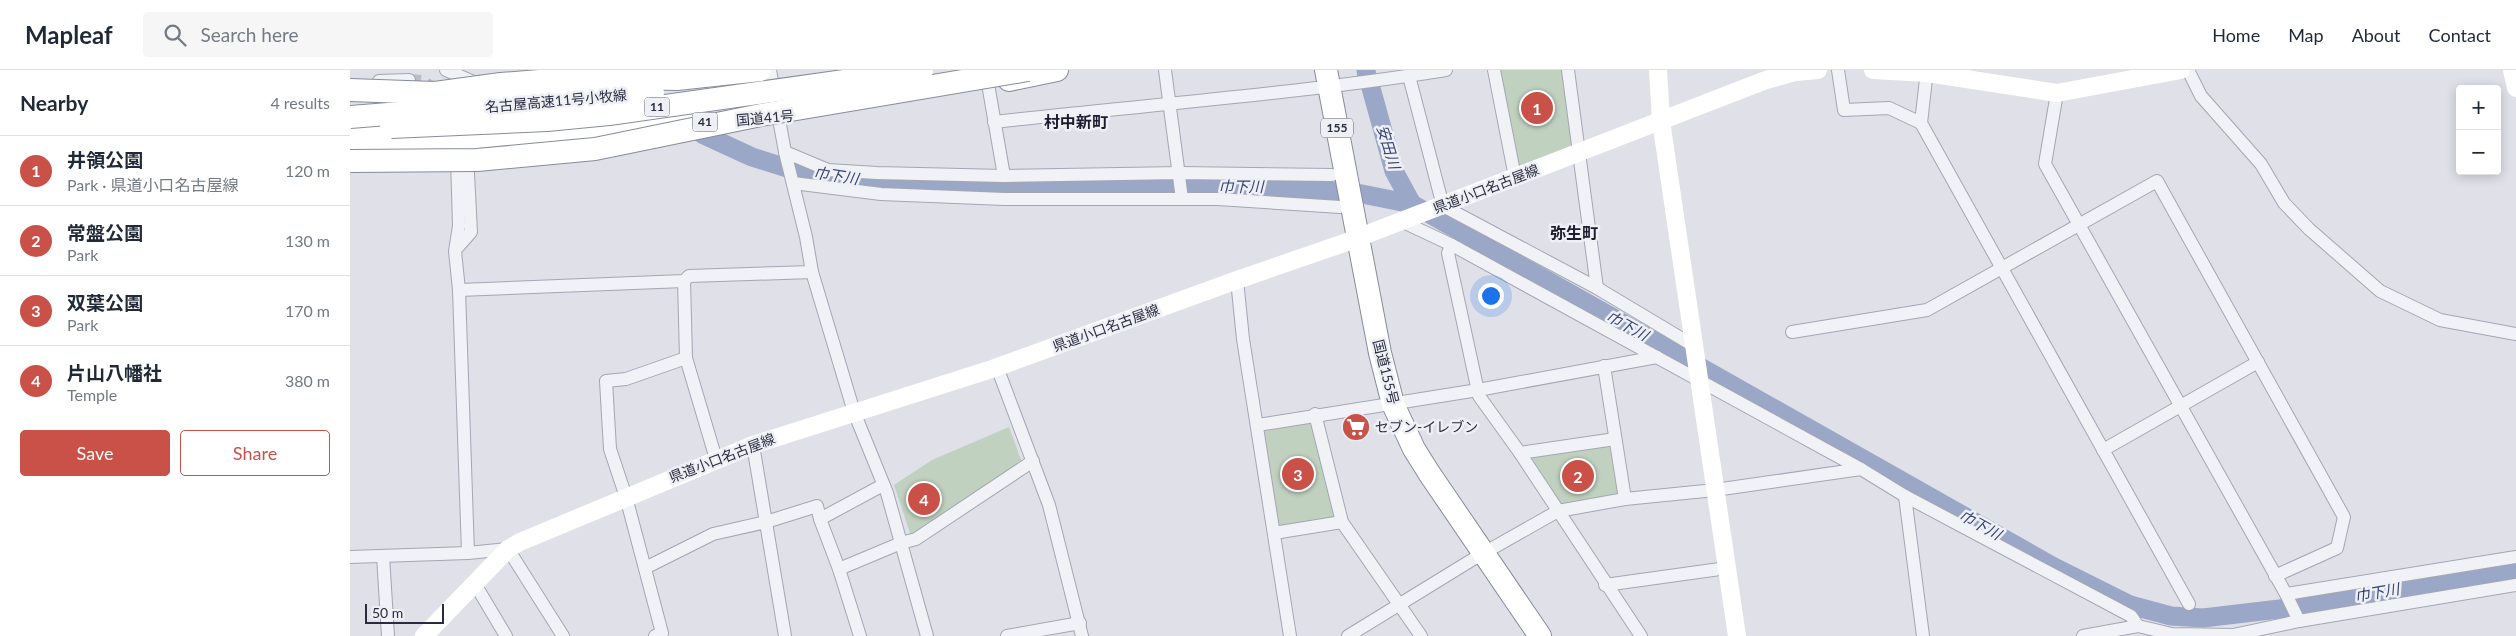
<!DOCTYPE html>
<html lang="en">
<head>
<meta charset="utf-8">
<style>
  :root { --surface:#fff; --page:#f6f6f7; --text:#1f2937; --muted:#747a83; --line:#e0e1e3; --accent:#c95148 }
  body { margin:0; font-family:Lato,"Noto Sans JP",sans-serif; background:var(--page); color:var(--text) }
  .controls { position:absolute; right:15px; top:15px; display:grid; overflow:hidden; border-radius:5px; box-shadow:0 2px 12px #0003 }
  .controls button { width:45px; height:45px; display:grid; place-items:center; padding:0; border:0; border-bottom:1px solid var(--line); background:var(--surface); color:var(--text); font:25px sans-serif }
  .scale { position:absolute; left:15px; bottom:12px; width:79px; box-sizing:border-box; padding-left:5px; border:2px solid #282c3e; border-top:0; font-size:14px; line-height:18px; white-space:nowrap; color:#282c3e; -webkit-text-stroke:4px #eef0f5; paint-order:stroke }
  .you { position:absolute; left:1140px; top:225px; width:18px; height:18px; margin:-12px; border:4px solid #fff; border-radius:50%; background:#1a73e8; box-shadow:0 0 0 8px #1a73e833 }
  .badge { display:grid; place-items:center; width:32px; height:32px; border-radius:50%; background:var(--accent); color:#fff; font-size:16px; font-weight:700 }
  .pin { position:absolute; translate:-50% -50%; border:2px solid #fff; box-shadow:0 1px 5px #0006 }
  .list { margin:0; padding:0; list-style:none }
  h2 { display:flex; justify-content:space-between; align-items:center; height:65px; margin:0; padding:0 20px; font-size:21px }
  h2 small { font-size:16px; font-weight:400; color:var(--muted) }
  .list li { display:grid; grid-template-columns:32px 1fr auto; gap:15px; align-items:center; box-sizing:border-box; height:70px; padding:0 20px; border-top:1px solid var(--line) }
  .list b { display:block; font-size:19px; white-space:nowrap }
  .list p { margin:0; font-size:16px; white-space:nowrap; color:var(--muted) }
  .list em { font-size:16px; font-style:normal; color:var(--muted) }
  .actions { display:flex; gap:10px; padding:15px 20px }
  .actions a { flex:1; padding:11px 0; border:1px solid var(--accent); border-radius:5px; text-align:center; font-size:18px; color:var(--accent) }
  .actions .main { background:var(--accent); color:#fff }
  .icon { flex:none; width:28px; height:28px; fill:none; stroke:currentColor; stroke-width:2; stroke-linecap:round; stroke-linejoin:round }
  .map { position:relative; flex:none; width:2166px; height:566px; overflow:hidden }
  header { display:flex; align-items:center; gap:30px; box-sizing:border-box; height:70px; padding:0 25px; background:var(--surface); border-bottom:1px solid var(--line) }
  header strong { font-size:24px }
  nav { display:flex; gap:28px; margin-inline-start:auto; font-size:18px }
  .search { width:350px; height:45px; background:var(--page); display:flex; align-items:center; gap:12px; box-sizing:border-box; padding:0 18px; border-radius:5px; color:var(--muted); font-size:19px }
  main { display:flex }
  aside { flex:1; background:var(--surface) }
  .map>svg:first-child { display:block }
  .green { fill:#c1d1c0 }
  .lines { fill:none; stroke-linecap:round; stroke-linejoin:round }
  .river { stroke:#9ba7c7; stroke-width:19 }
  .street-tunnel { stroke:#babcc6; stroke-width:12; stroke-dasharray:12 6; stroke-linecap:butt }
  .street-casing { stroke:#a4a6b2; stroke-width:14 }
  .highway-casing { stroke:#878b9e; stroke-width:24 }
  .street { stroke:#f1f2f6; stroke-width:12 }
  .secondary { stroke:#fff; stroke-width:18 }
  .highway { stroke:#fff; stroke-width:22 }
  .highway-bridge-casing { stroke:#878b9e; stroke-width:24; stroke-linecap:butt }
  .highway-bridge { stroke:#fff; stroke-width:22 }
  .labels { text-anchor:middle; stroke-width:5; stroke-linejoin:round; paint-order:stroke }
  .shield { fill:#eef0f5; stroke:#636775; stroke-width:1 }
  .shield-label { font-size:12px; font-weight:bold; fill:#282c3e }
  .street-label { font-size:14px; fill:#282c3e; stroke:#eef0f5 }
  .poi-label { font-size:14px; fill:#282c3e; stroke:#eef0f5; text-anchor:start }
  .water-label { font-size:15px; font-style:italic; fill:#344271; stroke:#eef0f5 }
  .quarter-label { font-size:16px; font-weight:bold; fill:#1b1d2f; stroke:#eef0f5 }
</style>
</head>
<body>
<header>
<strong>Mapleaf</strong>
<div class="search"><svg class="icon" aria-label="search" viewBox="0 0 24 24"><circle cx="10" cy="10" r="6"/><path d="M15 15l6 6"/></svg>Search here</div>
<nav><a>Home</a><a>Map</a><a>About</a><a>Contact</a></nav>
</header>
<main>
<aside>
<h2>Nearby<small>4 results</small></h2>
<ul class="list">
<li><span class="badge">1</span><div><b>井領公園</b><p>Park · 県道小口名古屋線</p></div><em>120 m</em></li>
<li><span class="badge">2</span><div><b>常盤公園</b><p>Park</p></div><em>130 m</em></li>
<li><span class="badge">3</span><div><b>双葉公園</b><p>Park</p></div><em>170 m</em></li>
<li><span class="badge">4</span><div><b>片山八幡社</b><p>Temple</p></div><em>380 m</em></li>
</ul>
<div class="actions"><a class="main">Save</a><a>Share</a></div>
</aside>
<div class="map">
<svg width="2166" height="566" viewBox="0 0 2166 566">
  <rect width="100%" height="100%" fill="#dfe0e8"/>
  <g class="green">
    <path d="M 1144,0 L 1218,0 L 1228,75 L 1165,107 Z"/>
    <path d="M 962,352 L 987,449 L 928,459 L 914,360 Z"/>
    <path d="M 659,357 L 673,395 L 562,469 L 544,415 L 582,390 Z"/>
    <path d="M 1259,375 L 1270,425 L 1212,436 L 1178,387 Z"/>
  </g>
  <g class="lines">
    <g class="river">
      <path d="M 1016,0 L 1017,7"/>
      <path d="M 1021,18 L 1044,101 L 1062,134"/>
      <path d="M 352,64 L 402,87 L 437,98 L 510,110 L 673,117 L 943,118 L 1012,124 L 1062,134 L 1704,497 L 1780,535 L 1821,546 L 1853,548 L 1938,538 L 2166,500"/>
    </g>
    <path class="street-tunnel" d="M 59,10 L 71,11 L 86,19"/>
    <defs>
      <g id="street">
        <path d="M 96,0 L 128,14"/>
        <path d="M 420,0 L 435,82 L 456,167 L 462,202 L 504,342 L 537,423 L 577,566"/>
        <path d="M 815,0 L 832,129"/>
        <path d="M 1144,0 L 1165,107"/>
        <path d="M 1218,0 L 1247,218"/>
        <path d="M 1488,0 L 1494,40 L 1539,38 L 1571,53"/>
        <path d="M 1577,0 L 1571,53 L 1839,534"/>
        <path d="M 1838,0 L 1851,26 L 1911,94 L 1934,133 L 1959,159 L 2030,221 L 2090,250 L 2166,264"/>
        <path d="M 1059,6 L 1093,136 L 1247,218 L 1344,276"/>
        <path d="M 29,11 L 59,10"/>
        <path d="M 638,14 L 654,106"/>
        <path d="M 1707,23 L 1695,94 L 1936,524 L 1949,551"/>
        <path d="M 644,52 C 795,35 946,24 1096,0"/>
        <path d="M 435,82 L 478,100 L 527,103 L 654,106 L 830,103 L 982,105"/>
        <path d="M 107,88 L 109,156 L 105,181 L 109,220 L 118,483"/>
        <path d="M 443,113 L 531,124 L 654,129 L 868,129 L 990,137"/>
        <path d="M 1051,151 L 1102,175 L 1511,399"/>
        <path d="M 1102,175 L 1098,183 L 1129,326 L 1170,383 L 1291,566"/>
        <path d="M 106,179 L 121,162 L 117,84"/>
        <path d="M 887,210 L 893,269 L 940,566"/>
        <path d="M 334,211 L 336,288 L 366,389"/>
        <path d="M 109,220 L 334,211 L 339,206 L 462,202"/>
        <path d="M 1442,262 L 1577,240 L 1807,111 L 1994,447 L 1987,478 L 1925,506"/>
        <path d="M 1254,296 L 1275,429"/>
        <path d="M 647,297 L 699,435 L 732,566"/>
        <path d="M 965,344 L 992,452 L 1071,566"/>
        <path d="M 908,355 L 1128,320 L 1307,287"/>
        <path d="M 403,375 L 435,566"/>
        <path d="M 1753,380 L 1908,292"/>
        <path d="M 1170,383 L 1265,369"/>
        <path d="M 1555,426 L 1573,566"/>
        <path d="M 470,449 L 489,499 L 551,473 L 566,469 L 683,391"/>
        <path d="M 924,463 L 992,452"/>
        <path d="M 33,486 L 38,566"/>
        <path d="M 0,487 L 118,483 L 158,479 L 213,566"/>
        <path d="M 295,498 L 363,464 L 416,452 L 467,436 L 470,449 L 533,415"/>
        <path d="M 489,499 L 510,566"/>
        <path d="M 125,514 L 156,566"/>
        <path d="M 1255,515 L 1377,498"/>
        <path d="M 1936,524 L 2166,487"/>
        <path d="M 305,566 L 312,563 L 276,427 L 260,379 L 256,311 L 276,309 L 336,288"/>
        <path d="M 657,566 L 730,553"/>
        <path d="M 998,566 L 1125,488 L 1208,441 L 1275,429 L 1365,420 L 1511,399 L 1555,426 L 1781,546 L 1788,556"/>
        <path d="M 1733,566 L 1788,556 L 1822,564 L 1883,565 L 1949,551 L 2166,515"/>
      </g>
      <g id="highway">
        <path d="M 976,0 L 1030,283 L 1043,334 L 1064,379 L 1079,403 L 1190,566"/>
        <path d="M 659,10 L 707,0"/>
        <path d="M 0,57 L 41,57"/>
        <path d="M 0,74 L 116,71 L 255,56 L 346,52"/>
      </g>
    </defs>
    <use href="#street" class="street-casing"/>
    <use href="#highway" class="highway-casing"/>
    <use href="#street" class="street"/>
    <g class="secondary">
      <path d="M 1308,0 L 1311,51 L 1387,566"/>
      <path d="M 1523,0 L 1577,3 L 1707,23 L 1831,0"/>
      <path d="M 2162,0 L 2166,18"/>
      <path d="M 74,566 L 158,479 L 170,472 L 403,375 L 642,299 L 887,210 L 997,172 L 1416,10 L 1445,2 L 1468,0"/>
    </g>
    <use href="#highway" class="highway"/>
    <defs>
      <g id="highway-bridge">
        <path d="M 0,20 L 85,23 L 151,14 L 240,7 L 327,9 L 410,0"/>
        <path d="M 0,47 L 303,23"/>
        <path d="M 41,57 L 197,50 L 259,44 L 572,0"/>
        <path d="M 0,91 L 127,90 L 245,79 L 411,45 L 678,0"/>
      </g>
    </defs>
    <use href="#highway-bridge" class="highway-bridge-casing"/>
    <use href="#highway-bridge" class="highway-bridge"/>
  </g>
  <defs>
    <symbol id="supermarket-disc" viewBox="-11 -11 22 22"><circle r="9.5" fill="#c95148" stroke="#eef0f5"/><path d="M-6-5.5h2.5l.6 2H6L4.5 2H-2.5L-4.4-4H-6ZM-1.5 3.2a1.3 1.3 0 1 0 .1 0ZM3 3.2a1.3 1.3 0 1 0 .1 0Z" fill="#fff"/></symbol>
  </defs>
  <g fill-rule="evenodd">
    <use href="#supermarket-disc" x="990" y="341" width="32" height="32"/>
  </g>
  <g class="labels">
    <g class="shield">
      <rect x="294.5" y="27.5" width="25" height="19" rx="4"/>
      <rect x="342.5" y="42.5" width="25" height="19" rx="4"/>
      <rect x="971" y="48.5" width="32" height="19" rx="4"/>
    </g>
    <g class="shield-label">
      <text x="307" y="41">11</text>
      <text x="355" y="56">41</text>
      <text x="987" y="62">155</text>
    </g>
    <g class="street-label">
      <text transform="translate(206 31) rotate(-5)" y="5">名古屋高速11号小牧線</text>
      <text transform="translate(415 48) rotate(-5)" y="5">国道41号</text>
      <text transform="translate(1136 119) rotate(-21)" y="5">県道小口名古屋線</text>
      <text transform="translate(756 258) rotate(-20)" y="5">県道小口名古屋線</text>
      <text transform="translate(1036 302) rotate(76)" y="5">国道155号</text>
      <text transform="translate(372 388) rotate(-21)" y="5">県道小口名古屋線</text>
    </g>
    <g class="poi-label">
      <text x="1025" y="362">セブン-イレブン</text>
    </g>
    <g class="water-label">
      <text transform="translate(1038 77) rotate(73)" y="5">安田川</text>
      <text transform="translate(486 106) rotate(9)" y="5">巾下川</text>
      <text x="891" y="122">巾下川</text>
      <text transform="translate(1277 256) rotate(29)" y="5">巾下川</text>
      <text transform="translate(1630 455) rotate(29)" y="5">巾下川</text>
      <text transform="translate(2027 523) rotate(-10)" y="5">巾下川</text>
    </g>
    <g class="quarter-label">
      <text x="726" y="58">村中新町</text>
      <text x="1224" y="169">弥生町</text>
    </g>
  </g>
</svg>
<div class="controls">
<button>+</button>
<button>−</button>
</div>
<div class="scale">50 m</div>
<div class="you"></div>
<div class="pin badge" style="left:1187px;top:38px">1</div>
<div class="pin badge" style="left:1228px;top:406px">2</div>
<div class="pin badge" style="left:948px;top:404px">3</div>
<div class="pin badge" style="left:574px;top:429px">4</div>
</div>
</main>
</body>
</html>
